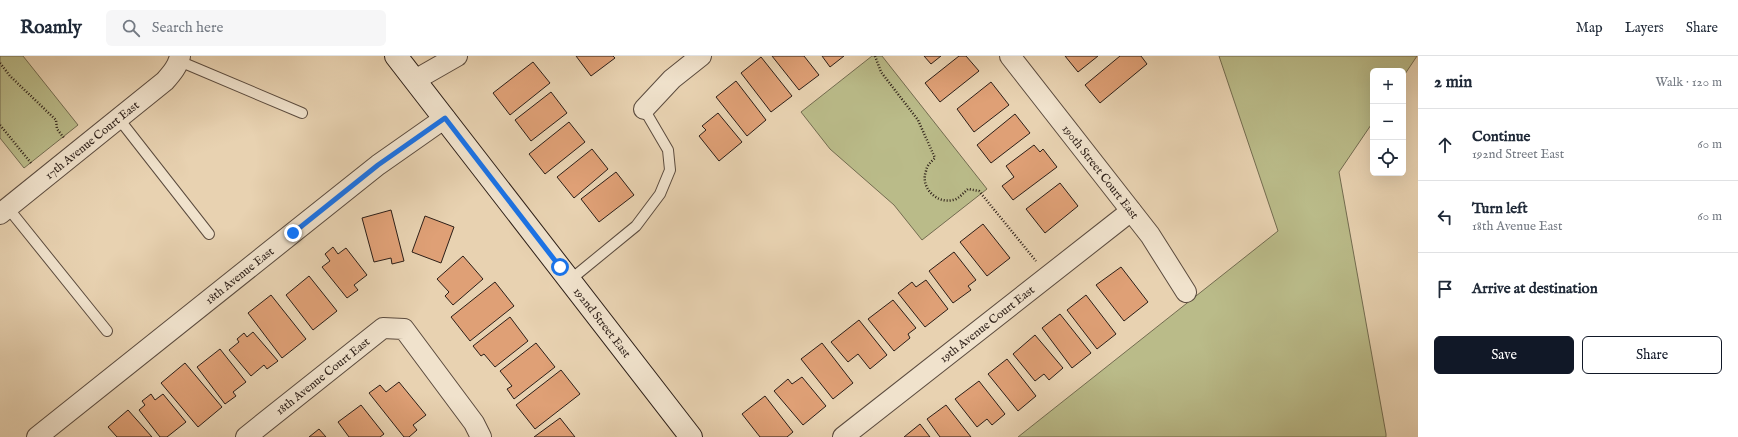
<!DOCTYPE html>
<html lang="en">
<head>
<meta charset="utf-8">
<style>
  :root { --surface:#fff; --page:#f6f6f7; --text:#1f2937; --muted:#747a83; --line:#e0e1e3; --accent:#111827 }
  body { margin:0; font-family:"IM FELL English",serif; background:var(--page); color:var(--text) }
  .controls { position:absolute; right:12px; top:12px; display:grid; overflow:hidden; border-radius:6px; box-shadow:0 4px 16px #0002 }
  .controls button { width:36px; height:36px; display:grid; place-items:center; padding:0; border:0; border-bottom:1px solid var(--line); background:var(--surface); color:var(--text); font:20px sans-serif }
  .stop { position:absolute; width:12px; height:12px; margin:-9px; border:3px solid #1a73e8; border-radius:50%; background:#fff }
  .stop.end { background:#1a73e8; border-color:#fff; box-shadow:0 1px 4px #0008 }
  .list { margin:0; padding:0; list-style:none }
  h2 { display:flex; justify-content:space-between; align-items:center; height:52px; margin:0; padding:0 16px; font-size:17px }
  h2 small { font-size:13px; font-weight:400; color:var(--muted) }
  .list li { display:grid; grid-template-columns:26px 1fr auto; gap:12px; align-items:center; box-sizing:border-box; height:72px; padding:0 16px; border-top:1px solid var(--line) }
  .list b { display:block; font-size:15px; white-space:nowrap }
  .list p { margin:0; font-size:13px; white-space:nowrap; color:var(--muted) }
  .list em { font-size:13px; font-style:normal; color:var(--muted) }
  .actions { display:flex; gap:8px; padding:12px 16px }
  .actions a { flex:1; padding:9px 0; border:1px solid var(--accent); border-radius:6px; text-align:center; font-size:14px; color:var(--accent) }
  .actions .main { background:var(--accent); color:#fff }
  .icon { flex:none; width:22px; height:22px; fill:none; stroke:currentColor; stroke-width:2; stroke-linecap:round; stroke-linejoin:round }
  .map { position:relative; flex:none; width:1418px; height:381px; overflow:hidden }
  header { display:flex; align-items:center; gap:24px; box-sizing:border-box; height:56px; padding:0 20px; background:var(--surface); border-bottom:1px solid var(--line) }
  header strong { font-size:19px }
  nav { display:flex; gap:22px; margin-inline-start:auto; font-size:14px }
  .search { width:280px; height:36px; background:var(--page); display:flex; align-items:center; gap:10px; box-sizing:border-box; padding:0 14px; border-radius:6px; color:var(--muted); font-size:15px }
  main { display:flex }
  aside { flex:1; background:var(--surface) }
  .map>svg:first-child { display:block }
  .green { fill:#babb89; stroke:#736c50 }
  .building { fill:#dfa076; stroke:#2c1e17 }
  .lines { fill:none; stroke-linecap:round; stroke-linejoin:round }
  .lane-casing { stroke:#5b4b3e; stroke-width:12 }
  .street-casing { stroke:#5b4b3e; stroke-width:22 }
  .secondary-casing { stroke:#2c1e17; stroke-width:24 }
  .path { stroke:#2c1e17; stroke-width:2.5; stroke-dasharray:1 2; stroke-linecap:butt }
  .lane { stroke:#f0e2cc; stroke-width:10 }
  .street { stroke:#f0e2cc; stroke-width:20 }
  .secondary { stroke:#f0e2cc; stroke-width:22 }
  .route { stroke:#1a73e8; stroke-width:5 }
  .labels { text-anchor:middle; stroke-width:4; stroke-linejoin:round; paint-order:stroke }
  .street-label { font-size:12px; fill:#2c1e17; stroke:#f0e2cc }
</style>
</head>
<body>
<header>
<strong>Roamly</strong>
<div class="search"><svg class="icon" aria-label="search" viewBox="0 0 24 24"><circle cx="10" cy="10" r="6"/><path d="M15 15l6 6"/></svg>Search here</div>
<nav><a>Map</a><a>Layers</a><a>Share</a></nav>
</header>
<main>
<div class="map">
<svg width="1418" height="381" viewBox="0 0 1418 381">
  <rect width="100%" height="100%" fill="#e8d2b1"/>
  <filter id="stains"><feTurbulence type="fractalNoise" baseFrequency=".005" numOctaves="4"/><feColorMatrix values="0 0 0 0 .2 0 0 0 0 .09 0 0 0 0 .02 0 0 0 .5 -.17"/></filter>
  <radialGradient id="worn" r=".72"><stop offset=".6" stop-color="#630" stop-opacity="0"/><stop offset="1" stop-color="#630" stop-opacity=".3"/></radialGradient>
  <g class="green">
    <path d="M 0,0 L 23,0 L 78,69 L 24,112 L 0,82 Z"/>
    <path d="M 872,0 L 882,0 L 987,133 L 922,184 L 894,149 L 830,93 L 801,56 Z"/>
    <path d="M 1219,0 L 1417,0 L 1403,21 L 1403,15 L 1373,15 L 1373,66 L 1339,116 L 1386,378 L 1386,381 L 1018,381 L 1278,175 Z"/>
  </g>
  <g class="building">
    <path d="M 576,0 L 613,0 L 615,2 L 591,20 Z"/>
    <path d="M 772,0 L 804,0 L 819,19 L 799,34 Z"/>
    <path d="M 822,0 L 844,0 L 830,11 Z"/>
    <path d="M 924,0 L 941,0 L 931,8 Z"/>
    <path d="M 959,0 L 966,0 L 979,15 L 940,46 L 925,27 Z"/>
    <path d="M 1065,0 L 1098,0 L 1078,16 Z"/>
    <path d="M 1120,0 L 1141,0 L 1147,8 L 1100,47 L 1085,29 Z"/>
    <path d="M 761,1 L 792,40 L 771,56 L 741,17 Z"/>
    <path d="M 533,6 L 550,27 L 510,59 L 493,37 Z"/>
    <path d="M 736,25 L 766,64 L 747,80 L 716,41 Z"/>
    <path d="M 991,26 L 1009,49 L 974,76 L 957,53 Z"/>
    <path d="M 551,36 L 567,57 L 531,85 L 515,64 Z"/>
    <path d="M 718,57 L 742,86 L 719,105 L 699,80 L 706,74 L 702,70 Z"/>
    <path d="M 1015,58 L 1030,77 L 991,107 L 977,89 Z"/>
    <path d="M 569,66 L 585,86 L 545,118 L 529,98 Z"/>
    <path d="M 1034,89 L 1040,96 L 1043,93 L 1057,111 L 1013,144 L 1002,130 L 1014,121 L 1006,110 Z"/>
    <path d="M 592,93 L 608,113 L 574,142 L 557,121 Z"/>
    <path d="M 616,116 L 634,139 L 599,166 L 581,143 Z"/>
    <path d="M 1060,127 L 1078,150 L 1045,177 L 1026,153 Z"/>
    <path d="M 391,154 L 404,205 L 392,208 L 391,202 L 374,206 L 362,162 Z"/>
    <path d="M 425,160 L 454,171 L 441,207 L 412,196 Z"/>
    <path d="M 983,168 L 1010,202 L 987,220 L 960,186 Z"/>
    <path d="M 333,191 L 338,198 L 346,192 L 367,219 L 354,229 L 358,234 L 347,242 L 322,211 L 330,205 L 325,198 Z"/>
    <path d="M 954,196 L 976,224 L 968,230 L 971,234 L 953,247 L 929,215 Z"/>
    <path d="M 463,200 L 483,223 L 453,249 L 445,240 L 449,236 L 437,223 Z"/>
    <path d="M 1121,211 L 1148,246 L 1124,265 L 1096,229 Z"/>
    <path d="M 309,220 L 337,255 L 313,274 L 286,239 Z"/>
    <path d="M 926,224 L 948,253 L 925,271 L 898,237 L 912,226 L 916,231 Z"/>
    <path d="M 495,226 L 514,250 L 470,285 L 451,261 Z"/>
    <path d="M 271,239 L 306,283 L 282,302 L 248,257 Z"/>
    <path d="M 1086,239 L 1116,278 L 1097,293 L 1067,254 Z"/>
    <path d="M 893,244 L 916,272 L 908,278 L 910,282 L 894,295 L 868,263 Z"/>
    <path d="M 1060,258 L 1091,297 L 1072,312 L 1042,272 Z"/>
    <path d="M 510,261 L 528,285 L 495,311 L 484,298 L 481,300 L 473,290 Z"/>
    <path d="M 859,264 L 887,299 L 870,313 L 858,298 L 848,306 L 831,286 Z"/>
    <path d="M 253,276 L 278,305 L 267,313 L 264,309 L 251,320 L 229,294 L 239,286 L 237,283 L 244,277 L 247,281 Z"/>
    <path d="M 1035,279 L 1063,312 L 1049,324 L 1044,318 L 1035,325 L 1013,298 Z"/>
    <path d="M 536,287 L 555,311 L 514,343 L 507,333 L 512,330 L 500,315 Z"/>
    <path d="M 822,287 L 853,327 L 833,343 L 801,303 Z"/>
    <path d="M 220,293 L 246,326 L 233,336 L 236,340 L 225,348 L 197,311 Z"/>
    <path d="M 1007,303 L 1036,340 L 1018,355 L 988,318 Z"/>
    <path d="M 185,307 L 222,351 L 198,371 L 161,327 Z"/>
    <path d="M 561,314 L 580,338 L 535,373 L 516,349 Z"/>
    <path d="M 802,321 L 826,350 L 803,369 L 774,335 L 788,323 L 792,328 Z"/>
    <path d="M 979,325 L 1005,358 L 992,369 L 987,363 L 977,371 L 955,343 Z"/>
    <path d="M 399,326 L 426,359 L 413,369 L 417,374 L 409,381 L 404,381 L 369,337 L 380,329 L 386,336 Z"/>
    <path d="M 151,338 L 155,344 L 163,338 L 186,366 L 167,381 L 160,381 L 139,354 L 145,349 L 142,345 Z"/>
    <path d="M 765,340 L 793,376 L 787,381 L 760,381 L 742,358 Z"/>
    <path d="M 361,349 L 384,378 L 380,381 L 349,381 L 338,366 Z"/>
    <path d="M 946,349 L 971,381 L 940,381 L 927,363 Z"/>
    <path d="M 128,354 L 152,381 L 117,381 L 108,371 Z"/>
    <path d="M 560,362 L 575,381 L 534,381 Z"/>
    <path d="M 920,368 L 930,381 L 904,381 Z"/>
    <path d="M 319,373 L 326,381 L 309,381 Z"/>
  </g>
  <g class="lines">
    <defs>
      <g id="lane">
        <path d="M 179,5 L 302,57"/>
        <path d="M 119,63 L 209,178"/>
        <path d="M 8,152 L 107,275"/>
        <path d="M 570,224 L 636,170 L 660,138 L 670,114 L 668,94 L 644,53"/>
      </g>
      <g id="street">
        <path id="s1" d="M 1010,0 L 1150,179 L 1186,236"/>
        <path d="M 415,24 L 457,0"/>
        <path d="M 644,53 L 672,23 L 701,0"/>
        <path id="s2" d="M 0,158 L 165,25 C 172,17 178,10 180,0"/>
        <path id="s3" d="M 37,381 L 378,109 L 445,62"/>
        <path id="s4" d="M 246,381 L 383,272 L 404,273 L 474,367 L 481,381"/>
        <path id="s5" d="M 843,381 L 1131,155"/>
      </g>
      <g id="secondary">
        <path id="s6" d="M 396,0 L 691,381"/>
      </g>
    </defs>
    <use href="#lane" class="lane-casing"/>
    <use href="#street" class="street-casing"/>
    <use href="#secondary" class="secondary-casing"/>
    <g class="path">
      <path d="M 875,0 L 881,16 L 918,64 L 935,102 C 931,106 927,109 926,115 C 920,131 936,148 953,144 C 959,143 963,137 968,133 L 979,135 L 1036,205"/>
      <path d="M 0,7 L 10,20 L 56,64 L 57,73 L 64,82"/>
      <path d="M 0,69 L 31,107"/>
    </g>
    <use href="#lane" class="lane"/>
    <use href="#street" class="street"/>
    <use href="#secondary" class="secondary"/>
  </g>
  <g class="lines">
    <path class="route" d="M 293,177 L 378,109 L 445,62 L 560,211"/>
  </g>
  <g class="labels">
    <g class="street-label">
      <text dy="4" stroke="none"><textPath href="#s2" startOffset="118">17th Avenue Court East</textPath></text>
      <text dy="4" stroke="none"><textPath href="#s1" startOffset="147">190th Street Court East</textPath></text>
      <text dy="4" stroke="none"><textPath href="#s3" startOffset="259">18th Avenue East</textPath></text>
      <text dy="4" stroke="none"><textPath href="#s6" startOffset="337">192nd Street East</textPath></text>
      <text dy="4" stroke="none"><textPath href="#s5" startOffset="183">19th Avenue Court East</textPath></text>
      <text dy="4" stroke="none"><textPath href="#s4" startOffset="98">18th Avenue Court East</textPath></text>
    </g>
  </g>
  <rect width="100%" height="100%" filter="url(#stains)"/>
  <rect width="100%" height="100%" fill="url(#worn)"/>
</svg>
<div class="controls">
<button>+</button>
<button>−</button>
<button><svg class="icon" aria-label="locate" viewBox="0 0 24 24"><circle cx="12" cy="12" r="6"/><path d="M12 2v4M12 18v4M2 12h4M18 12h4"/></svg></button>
</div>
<div class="stop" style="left:560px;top:211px"></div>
<div class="stop end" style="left:293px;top:177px"></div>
</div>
<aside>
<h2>2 min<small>Walk · 120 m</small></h2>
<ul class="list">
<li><svg class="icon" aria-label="ahead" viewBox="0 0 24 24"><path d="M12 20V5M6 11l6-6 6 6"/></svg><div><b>Continue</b><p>192nd Street East</p></div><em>60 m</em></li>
<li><svg class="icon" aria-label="left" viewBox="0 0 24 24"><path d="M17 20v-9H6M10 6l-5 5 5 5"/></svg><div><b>Turn left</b><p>18th Avenue East</p></div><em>60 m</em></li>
<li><svg class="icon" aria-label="arrive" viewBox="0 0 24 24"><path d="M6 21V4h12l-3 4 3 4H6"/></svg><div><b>Arrive at destination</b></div></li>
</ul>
<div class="actions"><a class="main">Save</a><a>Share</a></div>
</aside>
</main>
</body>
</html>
